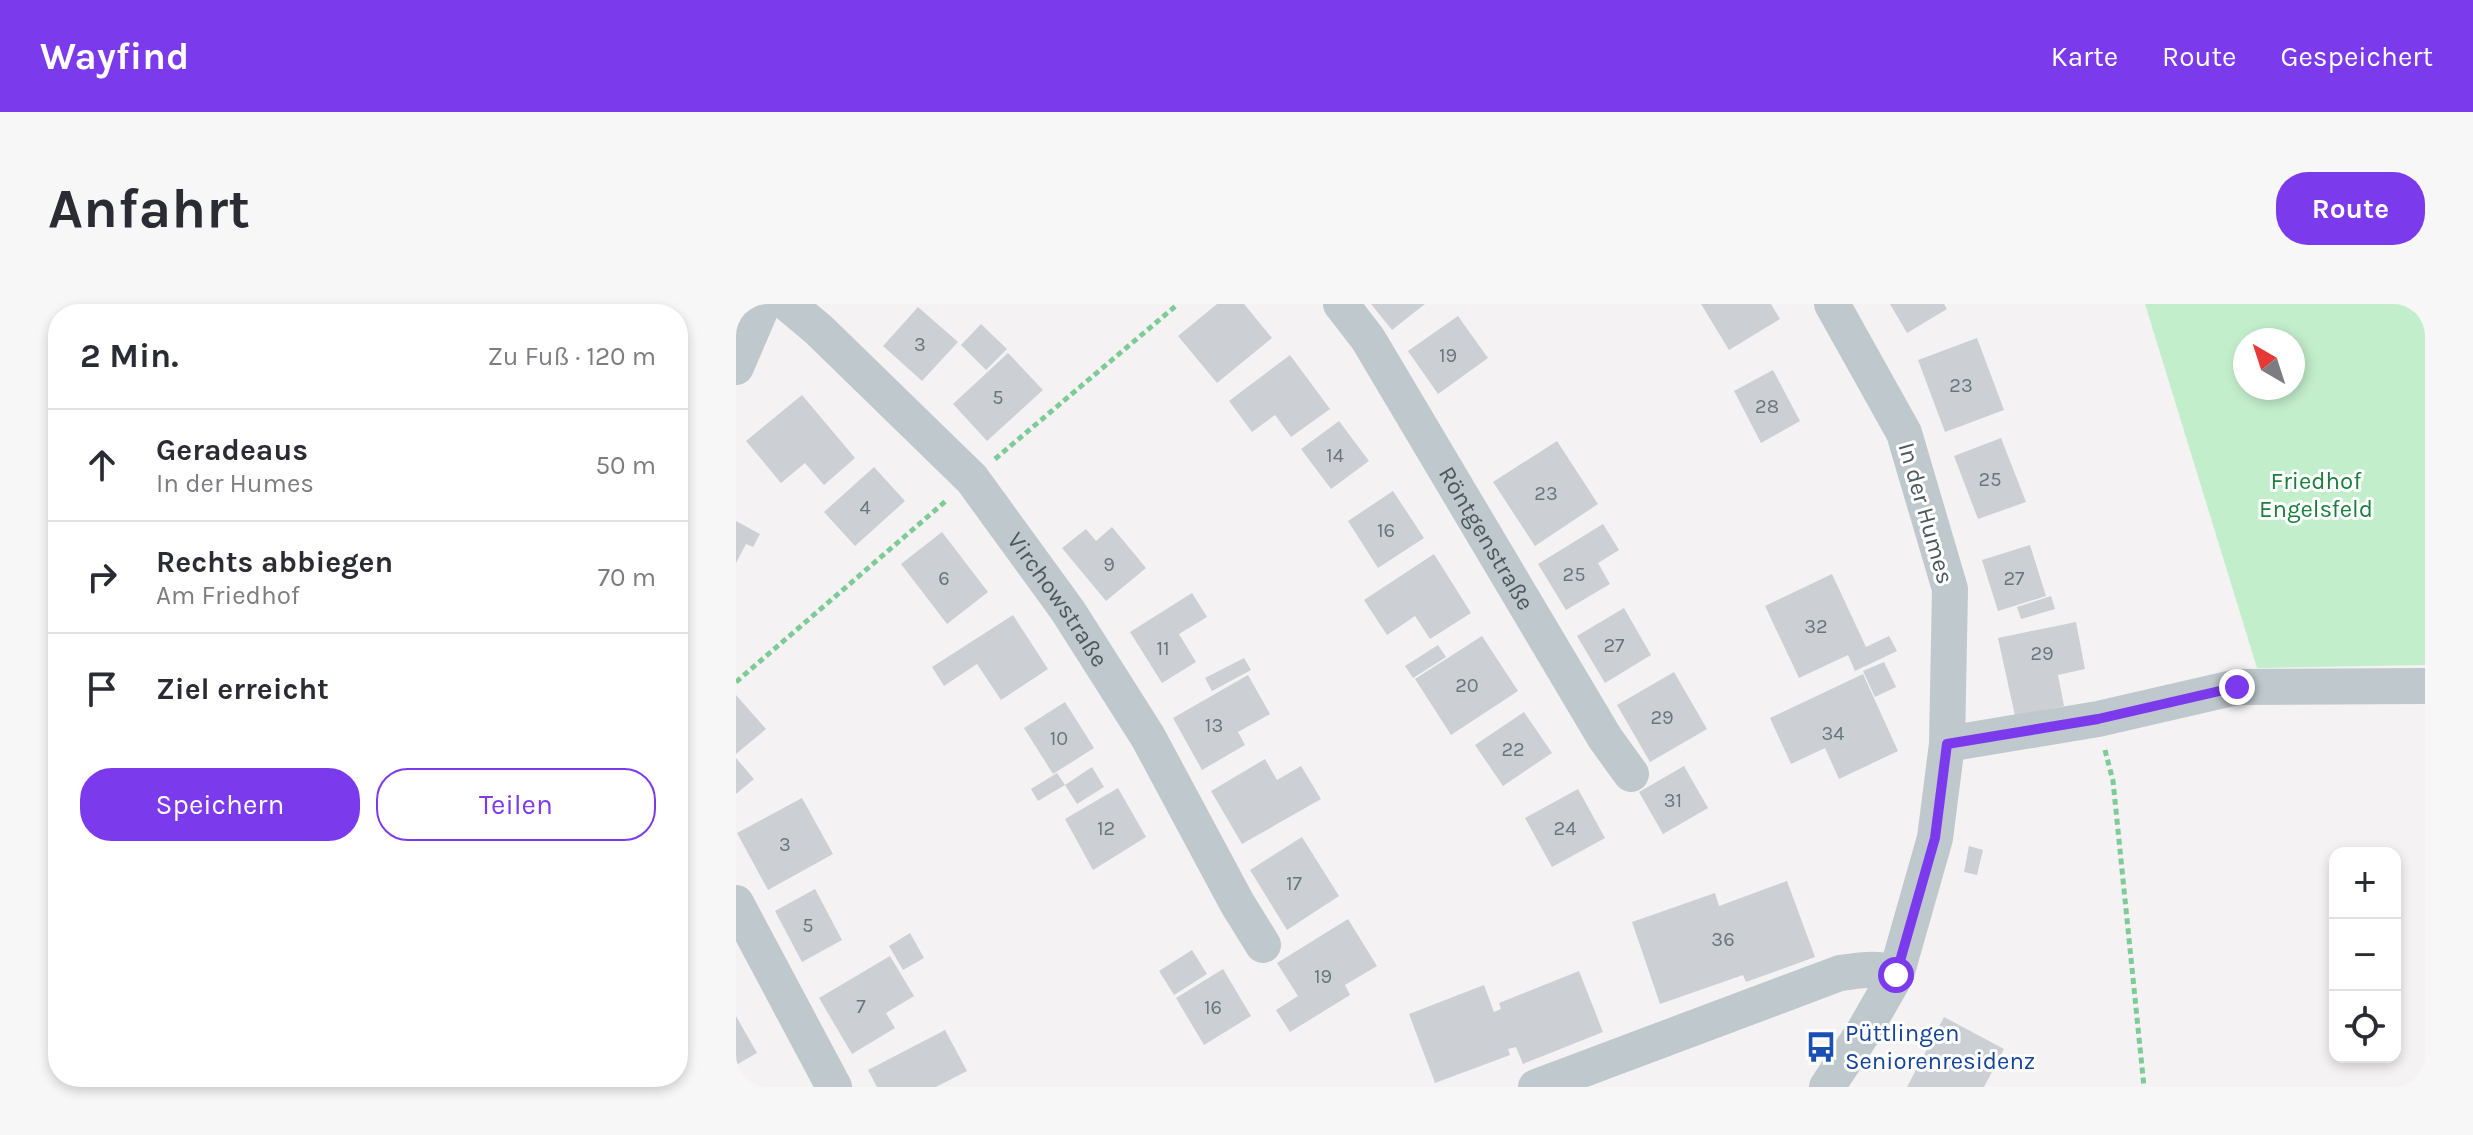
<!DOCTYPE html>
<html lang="de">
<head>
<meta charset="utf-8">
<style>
  :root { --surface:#fff; --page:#f7f7f7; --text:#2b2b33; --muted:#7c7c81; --line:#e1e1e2; --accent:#7c3aed }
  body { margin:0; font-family:Karla,sans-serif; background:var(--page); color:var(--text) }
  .controls { position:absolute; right:24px; bottom:24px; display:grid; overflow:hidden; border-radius:16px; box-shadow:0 4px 12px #0003 }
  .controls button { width:72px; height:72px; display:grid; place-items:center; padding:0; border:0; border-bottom:2px solid var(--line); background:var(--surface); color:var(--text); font:40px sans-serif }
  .compass { position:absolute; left:1497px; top:24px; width:72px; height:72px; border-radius:50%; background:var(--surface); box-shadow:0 4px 12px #0003; rotate:321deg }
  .stop { position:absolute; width:24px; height:24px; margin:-18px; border:6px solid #7c3aed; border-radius:50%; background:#fff }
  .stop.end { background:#7c3aed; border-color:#fff; box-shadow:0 2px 8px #0008 }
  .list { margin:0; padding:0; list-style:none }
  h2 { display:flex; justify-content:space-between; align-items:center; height:104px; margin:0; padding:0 32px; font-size:34px }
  h2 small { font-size:26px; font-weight:400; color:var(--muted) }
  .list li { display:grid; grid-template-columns:52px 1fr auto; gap:24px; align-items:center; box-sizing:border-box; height:112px; padding:0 32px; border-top:2px solid var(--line) }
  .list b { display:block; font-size:30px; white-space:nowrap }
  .list p { margin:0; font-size:26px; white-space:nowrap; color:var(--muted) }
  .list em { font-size:26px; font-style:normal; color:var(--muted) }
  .actions { display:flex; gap:16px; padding:24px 32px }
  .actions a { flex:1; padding:18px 0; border:2px solid var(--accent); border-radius:32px; text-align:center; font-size:28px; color:var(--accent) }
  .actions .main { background:var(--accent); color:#fff }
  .icon { flex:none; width:44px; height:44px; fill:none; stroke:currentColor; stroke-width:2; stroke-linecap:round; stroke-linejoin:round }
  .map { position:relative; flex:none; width:1689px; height:783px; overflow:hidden; border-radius:32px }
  header { display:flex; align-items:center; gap:48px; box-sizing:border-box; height:112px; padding:0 40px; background:var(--accent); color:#fff }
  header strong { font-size:38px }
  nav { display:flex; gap:44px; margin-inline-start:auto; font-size:28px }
  .intro { display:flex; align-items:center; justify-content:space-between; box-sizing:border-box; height:192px; padding:0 48px }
  h1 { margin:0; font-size:56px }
  .button { padding:20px 36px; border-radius:32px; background:var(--accent); color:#fff; font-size:28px; font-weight:700 }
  main { display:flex; gap:48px; padding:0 48px }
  aside { flex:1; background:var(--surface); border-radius:32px; box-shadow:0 4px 12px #0003 }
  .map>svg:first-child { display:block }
  .green { fill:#c3eecc; fill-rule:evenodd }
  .building { fill:#ccd0d4 }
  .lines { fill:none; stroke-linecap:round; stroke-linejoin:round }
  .path { stroke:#7dcb96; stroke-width:5; stroke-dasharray:6 4; stroke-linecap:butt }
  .minor { stroke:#bec8cd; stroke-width:36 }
  .route { stroke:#7c3aed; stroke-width:10 }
  .labels { text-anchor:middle; stroke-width:6; stroke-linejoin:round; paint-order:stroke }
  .number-label { font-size:20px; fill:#6a767c }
  .park-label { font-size:24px; fill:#1c7e3c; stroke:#fff }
  .street-label { font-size:24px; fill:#4a585e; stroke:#fff }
  .transit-label { font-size:24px; fill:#164399; stroke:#fff; text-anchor:start }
</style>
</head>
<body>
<header>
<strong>Wayfind</strong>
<nav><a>Karte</a><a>Route</a><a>Gespeichert</a></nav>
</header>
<div class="intro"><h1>Anfahrt</h1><a class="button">Route</a></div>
<main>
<aside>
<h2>2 Min.<small>Zu Fuß · 120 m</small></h2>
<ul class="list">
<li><svg class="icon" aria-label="ahead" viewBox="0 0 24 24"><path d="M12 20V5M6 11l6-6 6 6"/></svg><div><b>Geradeaus</b><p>In der Humes</p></div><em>50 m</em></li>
<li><svg class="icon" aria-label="right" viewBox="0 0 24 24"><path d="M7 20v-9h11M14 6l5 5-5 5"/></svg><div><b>Rechts abbiegen</b><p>Am Friedhof</p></div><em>70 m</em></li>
<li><svg class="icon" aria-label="arrive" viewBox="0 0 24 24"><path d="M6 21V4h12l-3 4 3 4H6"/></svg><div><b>Ziel erreicht</b></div></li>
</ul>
<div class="actions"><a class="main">Speichern</a><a>Teilen</a></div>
</aside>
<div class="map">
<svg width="1689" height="783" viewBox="0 0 1689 783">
  <rect width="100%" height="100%" fill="#f4f2f2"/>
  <path class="green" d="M 1409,0 L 1689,0 L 1689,361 L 1521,364 ZM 1509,36 L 1557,36 L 1557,84 L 1509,84 Z"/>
  <g class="building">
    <path d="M 481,0 L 508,0 L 536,34 L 481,79 L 442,32 Z"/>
    <path d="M 635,0 L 689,0 L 656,26 Z"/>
    <path d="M 965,0 L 1035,0 L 1044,15 L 993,46 Z"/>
    <path d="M 1154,0 L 1208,0 L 1211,5 L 1171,29 Z"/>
    <path d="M 182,3 L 222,38 L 186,77 L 147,42 Z"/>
    <path d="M 722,12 L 752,54 L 702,90 L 672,47 Z"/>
    <path d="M 245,20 L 271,45 L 250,66 L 225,41 Z"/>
    <path d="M 1241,34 L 1268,106 L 1209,128 L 1182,56 Z"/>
    <path d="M 272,49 L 307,86 L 251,137 L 217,100 Z"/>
    <path d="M 554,51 L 594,105 L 555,133 L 539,111 L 516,128 L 493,97 Z"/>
    <path d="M 1037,66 L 1064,117 L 1025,139 L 998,87 Z"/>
    <path d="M 66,91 L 119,154 L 88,181 L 69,159 L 45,179 L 10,137 Z"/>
    <path d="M 603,117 L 633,157 L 595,185 L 565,145 Z"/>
    <path d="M 1265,134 L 1290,198 L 1242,215 L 1218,152 Z"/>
    <path d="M 821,137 L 862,200 L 799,242 L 757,178 Z"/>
    <path d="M 138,163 L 169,197 L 119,242 L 88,208 Z"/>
    <path d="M 657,187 L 688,234 L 642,264 L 612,217 Z"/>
    <path d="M 0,217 L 24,230 L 17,243 L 10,240 L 0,259 Z"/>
    <path d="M 867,220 L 883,246 L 862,259 L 874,280 L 830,306 L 802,260 Z"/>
    <path d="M 376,223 L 410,264 L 370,297 L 326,244 L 350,225 L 360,237 Z"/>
    <path d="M 206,228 L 252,288 L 211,320 L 165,260 Z"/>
    <path d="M 1294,241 L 1310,292 L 1262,307 L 1246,256 Z"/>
    <path d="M 698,250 L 735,309 L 694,335 L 679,312 L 651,331 L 628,296 Z"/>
    <path d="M 1096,270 L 1130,343 L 1153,332 L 1161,347 L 1119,367 L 1112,351 L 1063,374 L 1029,302 Z"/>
    <path d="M 456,289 L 471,313 L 443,330 L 460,358 L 426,379 L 394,328 Z"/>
    <path d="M 1315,292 L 1319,305 L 1285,315 L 1281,303 Z"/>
    <path d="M 888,304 L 915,351 L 869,379 L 841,332 Z"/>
    <path d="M 277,311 L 312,365 L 265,396 L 241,360 L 208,382 L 196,363 Z"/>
    <path d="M 1340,318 L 1349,365 L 1322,371 L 1328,402 L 1279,412 L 1262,334 Z"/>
    <path d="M 746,332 L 782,387 L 715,431 L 679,375 Z"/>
    <path d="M 702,341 L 710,353 L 677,374 L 669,362 Z"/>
    <path d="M 508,354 L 515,366 L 476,387 L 469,374 Z"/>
    <path d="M 1148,358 L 1160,383 L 1139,393 L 1127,367 Z"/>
    <path d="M 938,368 L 971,425 L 914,458 L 881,401 Z"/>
    <path d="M 1127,370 L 1162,447 L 1103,475 L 1089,444 L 1055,460 L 1034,414 Z"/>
    <path d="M 512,371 L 534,410 L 502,428 L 509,441 L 466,466 L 437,414 Z"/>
    <path d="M 0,391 L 30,425 L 0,450 Z"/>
    <path d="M 329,398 L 358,444 L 317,470 L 288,424 Z"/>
    <path d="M 788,408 L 816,449 L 767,482 L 739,441 Z"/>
    <path d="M 0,454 L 18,475 L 0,490 Z"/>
    <path d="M 529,455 L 541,476 L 565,462 L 585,495 L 506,540 L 475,487 Z"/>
    <path d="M 948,462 L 972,504 L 927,530 L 903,488 Z"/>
    <path d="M 356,463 L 368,483 L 341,500 L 329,481 Z"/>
    <path d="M 321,469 L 329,481 L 302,497 L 295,485 Z"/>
    <path d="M 382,484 L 410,533 L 357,566 L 329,515 Z"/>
    <path d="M 842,485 L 869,534 L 816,563 L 789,514 Z"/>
    <path d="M 66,494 L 97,550 L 32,586 L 1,529 Z"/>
    <path d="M 566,533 L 603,592 L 551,626 L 514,566 Z"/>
    <path d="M 1233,542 L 1247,546 L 1241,571 L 1228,568 Z"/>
    <path d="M 1051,577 L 1079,653 L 1010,678 L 1007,671 L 924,700 L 896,618 L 979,589 L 983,602 Z"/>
    <path d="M 79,585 L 106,636 L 66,658 L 39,607 Z"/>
    <path d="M 612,615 L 641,662 L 609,681 L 614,691 L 554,728 L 540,706 L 562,692 L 541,659 Z"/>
    <path d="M 174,629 L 188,654 L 167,666 L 153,642 Z"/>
    <path d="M 456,646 L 471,670 L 438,691 L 423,667 Z"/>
    <path d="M 154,652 L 178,692 L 150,709 L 159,724 L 116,750 L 83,694 Z"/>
    <path d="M 487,665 L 515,712 L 468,741 L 440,694 Z"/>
    <path d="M 843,667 L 867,728 L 787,760 L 780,743 L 772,745 L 774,751 L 699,779 L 673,710 L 748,681 L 758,708 L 765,705 L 763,699 Z"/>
    <path d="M 0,712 L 21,749 L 0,761 Z"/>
    <path d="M 1208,713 L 1268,745 L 1248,783 L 1171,783 Z"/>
    <path d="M 209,726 L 231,767 L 200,783 L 141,783 L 132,766 Z"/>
  </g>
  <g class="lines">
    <g class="path">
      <path d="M 259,155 L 442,0"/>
      <path d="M 0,378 L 211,196"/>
      <path d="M 1369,446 L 1377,477 L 1408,783"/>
    </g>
    <g class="minor">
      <path id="s1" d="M 52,0 L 83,26 L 236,175 L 332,307 L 412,433 L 501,599 L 527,641"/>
      <path id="s2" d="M 605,0 L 632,35 L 869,434 L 895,470"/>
      <path d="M 0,63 L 27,0"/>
      <path d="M 1211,440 L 1362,415 L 1501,383 L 1689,382"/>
      <path d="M 0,599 L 98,783"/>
      <path d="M 800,783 L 1104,669 C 1122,667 1143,662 1160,671"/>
      <path d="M 1091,783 L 1128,727 L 1160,671 L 1199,534 L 1211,440 L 1214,285 L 1168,129 L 1096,0"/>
    </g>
  </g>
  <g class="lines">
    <path class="route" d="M 1160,671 L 1199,534 L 1211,440 L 1362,415 L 1501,383"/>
  </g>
  <defs>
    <symbol id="bus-bare" viewBox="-9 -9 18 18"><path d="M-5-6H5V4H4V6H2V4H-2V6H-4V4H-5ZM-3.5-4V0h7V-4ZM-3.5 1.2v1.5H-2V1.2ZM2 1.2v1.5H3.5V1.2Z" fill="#1a4fb4" stroke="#fff" stroke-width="2.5" paint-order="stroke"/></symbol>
  </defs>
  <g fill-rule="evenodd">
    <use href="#bus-bare" x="1063" y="721" width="44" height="44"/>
  </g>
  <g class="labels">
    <g class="number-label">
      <text x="184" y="47">3</text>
      <text x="712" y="58">19</text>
      <text x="1225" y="88">23</text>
      <text x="262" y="100">5</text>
      <text x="1031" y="109">28</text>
      <text x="599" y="158">14</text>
      <text x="1254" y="182">25</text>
      <text x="810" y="196">23</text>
      <text x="129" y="210">4</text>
      <text x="650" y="233">16</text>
      <text x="373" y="267">9</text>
      <text x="838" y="277">25</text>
      <text x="208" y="281">6</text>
      <text x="1278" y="281">27</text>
      <text x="1080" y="329">32</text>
      <text x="878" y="348">27</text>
      <text x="427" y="351">11</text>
      <text x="1306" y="356">29</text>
      <text x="731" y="388">20</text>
      <text x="926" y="420">29</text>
      <text x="478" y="428">13</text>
      <text x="1097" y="436">34</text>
      <text x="323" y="441">10</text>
      <text x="777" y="452">22</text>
      <text x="937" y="503">31</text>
      <text x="370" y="531">12</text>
      <text x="829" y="531">24</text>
      <text x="49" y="547">3</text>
      <text x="558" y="586">17</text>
      <text x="72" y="628">5</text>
      <text x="987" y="642">36</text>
      <text x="587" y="679">19</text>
      <text x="125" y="709">7</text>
      <text x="477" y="710">16</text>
    </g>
    <g class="park-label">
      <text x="1580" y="185">Friedhof<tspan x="1580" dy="28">Engelsfeld</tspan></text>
    </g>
    <g class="street-label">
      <text transform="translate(1190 209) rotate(74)" y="8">In der Humes</text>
      <text dy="8" stroke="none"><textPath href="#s2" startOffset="276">Röntgenstraße</textPath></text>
      <text dy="8" stroke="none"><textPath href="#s1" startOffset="402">Virchowstraße</textPath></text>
    </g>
    <g class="transit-label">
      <text x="1109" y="737">Püttlingen<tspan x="1109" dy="28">Seniorenresidenz</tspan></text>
    </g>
  </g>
</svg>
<div class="controls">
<button>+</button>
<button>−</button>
<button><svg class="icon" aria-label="locate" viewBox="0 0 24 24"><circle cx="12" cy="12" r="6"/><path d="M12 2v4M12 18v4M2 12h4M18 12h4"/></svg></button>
</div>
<svg class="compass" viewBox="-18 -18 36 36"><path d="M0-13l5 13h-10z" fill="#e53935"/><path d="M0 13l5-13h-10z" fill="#7c7c81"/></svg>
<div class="stop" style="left:1160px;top:671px"></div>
<div class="stop end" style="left:1501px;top:383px"></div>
</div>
</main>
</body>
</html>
